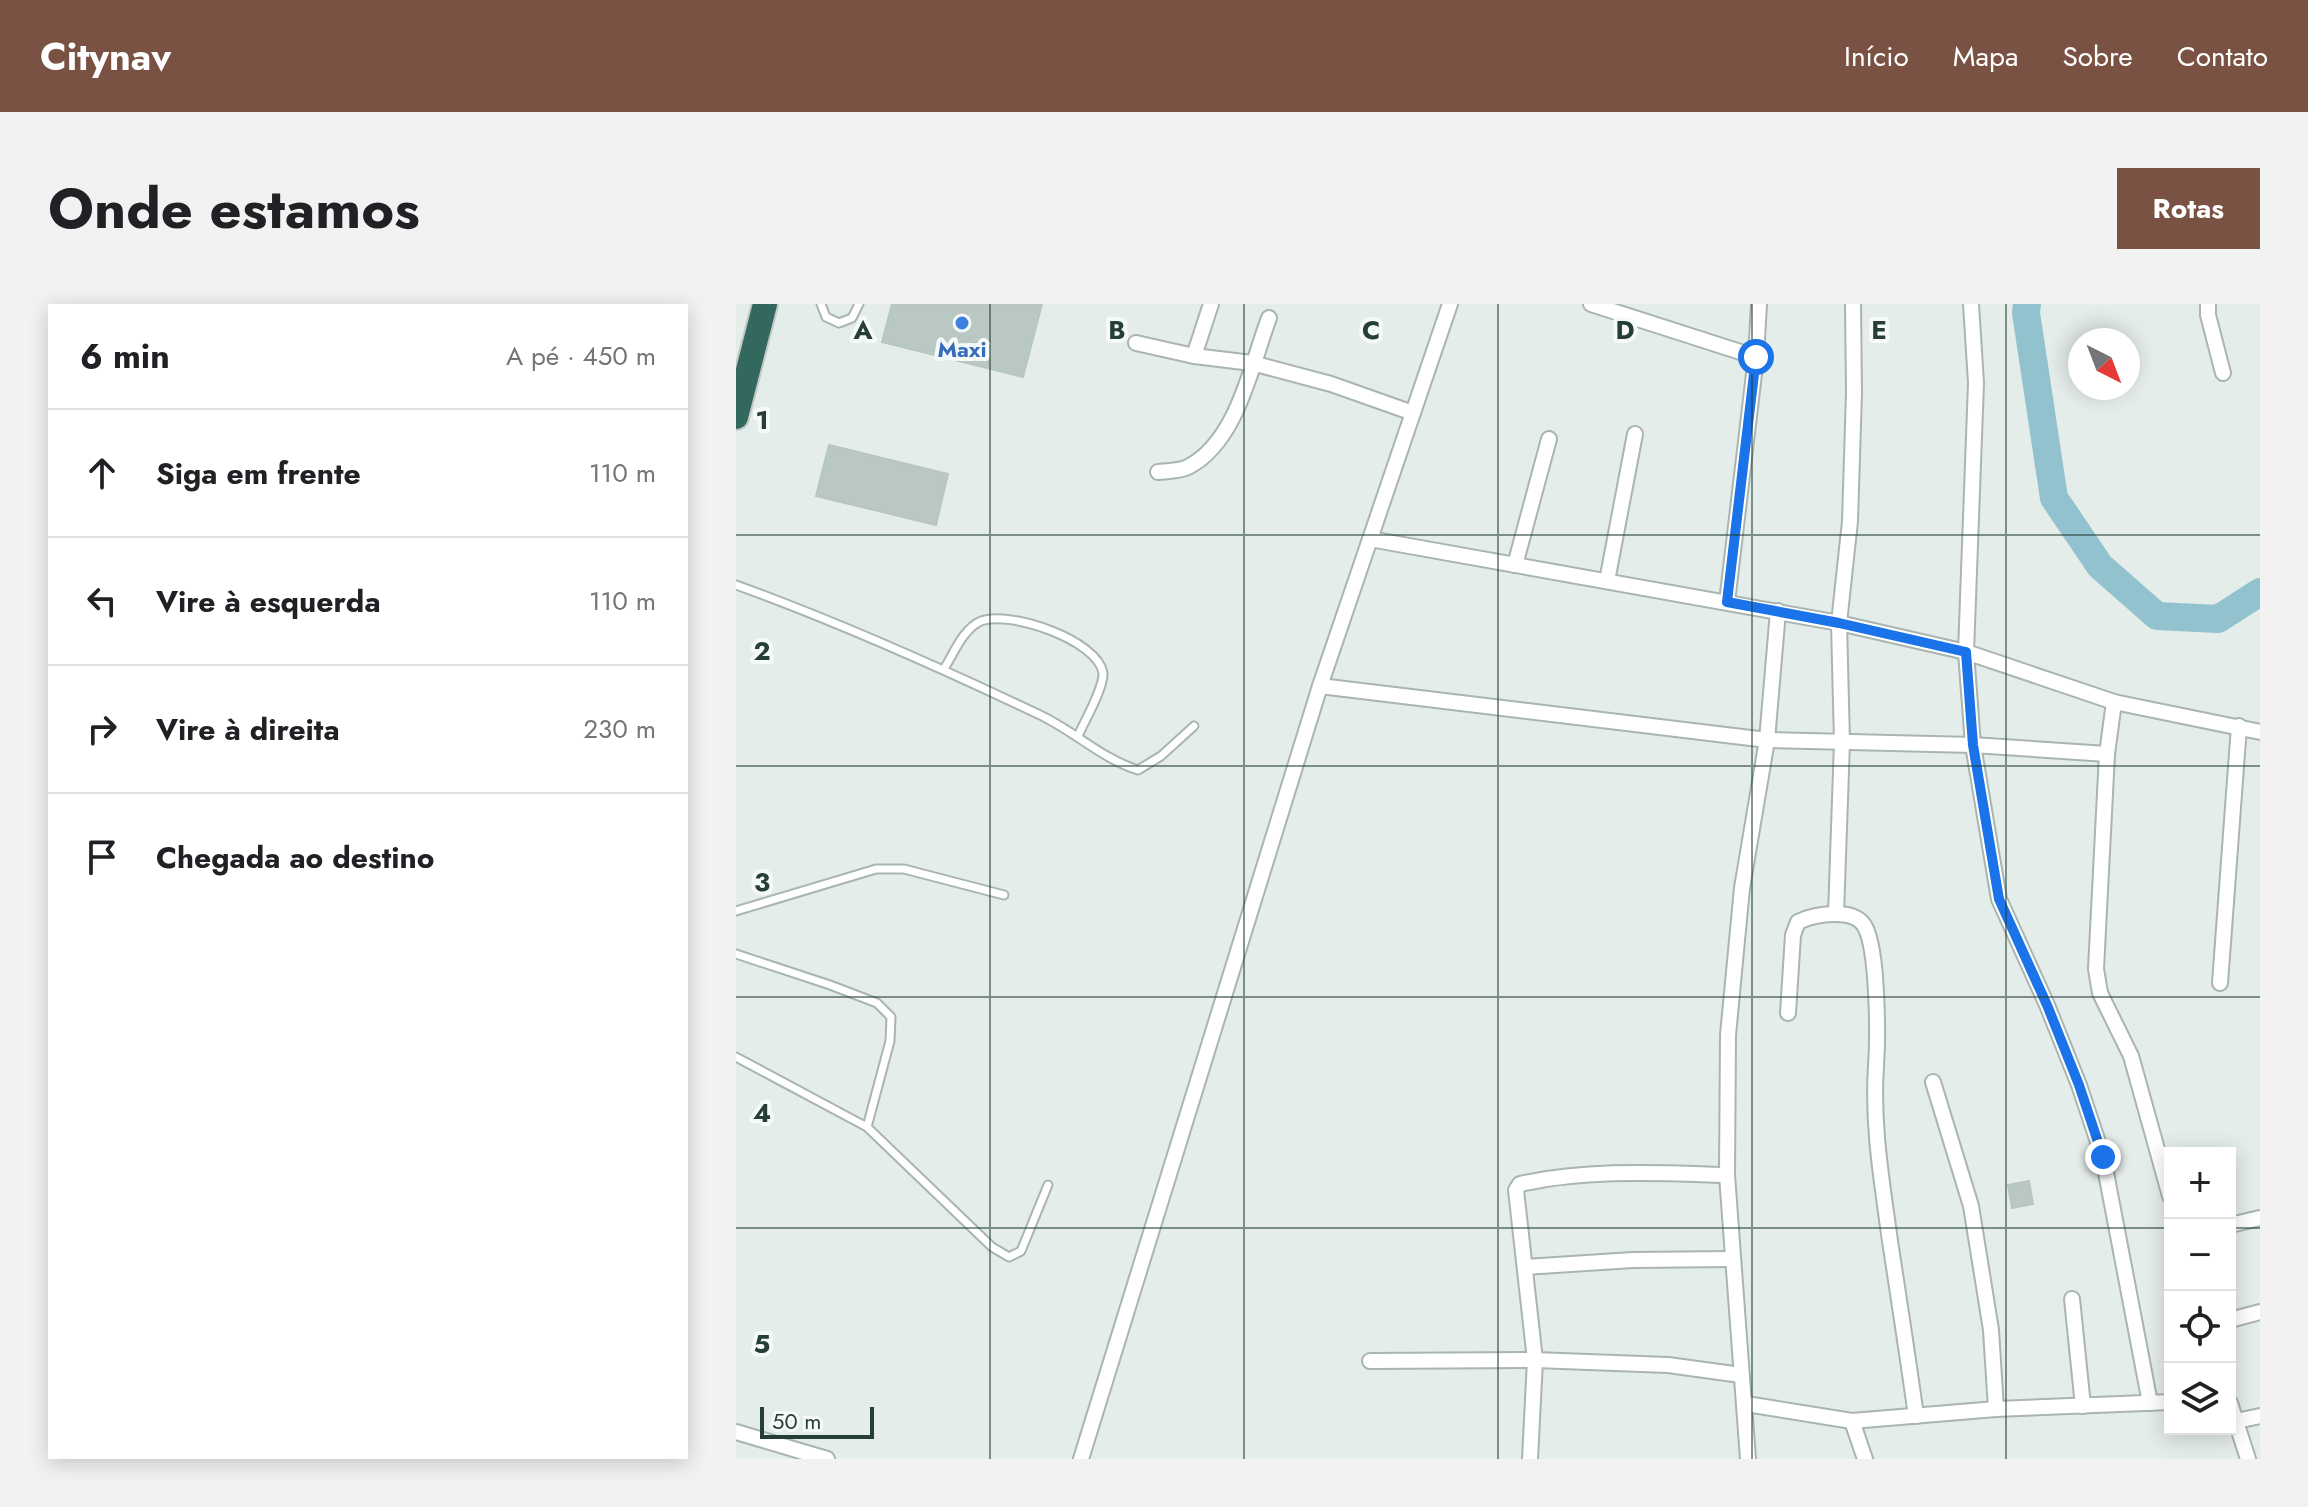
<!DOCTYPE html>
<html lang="pt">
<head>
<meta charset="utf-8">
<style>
  :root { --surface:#fff; --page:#f2f2f2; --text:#202124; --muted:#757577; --line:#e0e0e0; --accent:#7a5243 }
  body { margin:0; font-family:Jost,sans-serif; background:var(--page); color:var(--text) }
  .controls { position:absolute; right:24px; bottom:24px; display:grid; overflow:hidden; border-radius:0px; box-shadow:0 4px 20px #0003 }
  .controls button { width:72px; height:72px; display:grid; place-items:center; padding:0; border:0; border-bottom:2px solid var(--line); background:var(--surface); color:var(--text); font:40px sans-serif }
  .compass { position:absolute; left:1332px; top:24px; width:72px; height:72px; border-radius:50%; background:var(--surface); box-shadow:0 4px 20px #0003; rotate:138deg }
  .scale { position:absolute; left:24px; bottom:20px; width:114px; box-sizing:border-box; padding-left:8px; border:4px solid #253e38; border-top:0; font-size:22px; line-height:28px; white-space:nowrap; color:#253e38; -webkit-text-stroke:6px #f5faf8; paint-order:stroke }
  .stop { position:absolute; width:24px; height:24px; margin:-18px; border:6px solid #1a73e8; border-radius:50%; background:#fff }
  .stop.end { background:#1a73e8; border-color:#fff; box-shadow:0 2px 8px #0008 }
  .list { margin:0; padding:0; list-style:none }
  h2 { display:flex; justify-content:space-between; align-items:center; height:104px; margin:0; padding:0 32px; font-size:34px }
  h2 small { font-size:26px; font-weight:400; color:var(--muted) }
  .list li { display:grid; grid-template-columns:52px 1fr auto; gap:24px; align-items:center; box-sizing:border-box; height:128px; padding:0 32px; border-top:2px solid var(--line) }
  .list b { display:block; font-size:30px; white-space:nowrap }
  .list em { font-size:26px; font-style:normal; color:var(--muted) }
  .icon { flex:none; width:44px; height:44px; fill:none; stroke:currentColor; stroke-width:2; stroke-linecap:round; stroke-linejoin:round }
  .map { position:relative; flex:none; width:1524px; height:1155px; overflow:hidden; border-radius:0px }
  header { display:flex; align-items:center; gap:48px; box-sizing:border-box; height:112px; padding:0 40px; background:var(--accent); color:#fff }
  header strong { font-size:38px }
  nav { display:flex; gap:44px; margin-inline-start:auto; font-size:28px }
  .intro { display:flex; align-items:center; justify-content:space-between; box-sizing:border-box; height:192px; padding:0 48px }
  h1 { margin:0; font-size:56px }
  .button { padding:20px 36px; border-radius:0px; background:var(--accent); color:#fff; font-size:28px; font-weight:700 }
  main { display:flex; gap:48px; padding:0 48px }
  aside { flex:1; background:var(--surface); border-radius:0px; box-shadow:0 4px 20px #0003 }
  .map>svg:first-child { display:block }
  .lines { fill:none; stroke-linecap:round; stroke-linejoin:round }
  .river { stroke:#92c2cd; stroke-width:28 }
  .building { fill:#bac8c3; stroke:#b8c6c1; stroke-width:2 }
  .lane-casing { stroke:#a8b5b1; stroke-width:11 }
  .street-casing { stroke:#a8b5b1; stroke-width:18 }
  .highway-casing { stroke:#c2c9c7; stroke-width:28 }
  .lane { stroke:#fff; stroke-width:7 }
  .street { stroke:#fff; stroke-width:14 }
  .highway { stroke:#33685f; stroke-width:24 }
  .route { stroke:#1a73e8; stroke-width:10 }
  .grid { fill:none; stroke:#253e38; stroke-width:2; stroke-opacity:0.55 }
  .shop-dot { fill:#3f7fe0; stroke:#f5faf8; stroke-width:3 }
  .labels { text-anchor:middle; stroke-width:8; stroke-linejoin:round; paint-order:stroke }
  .shop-label { font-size:22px; font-weight:bold; fill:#366cbe; stroke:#f5faf8 }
  .grid-label { font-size:26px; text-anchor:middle; font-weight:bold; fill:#253e38; stroke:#f5faf8; stroke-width:8; stroke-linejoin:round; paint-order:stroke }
</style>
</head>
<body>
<header>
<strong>Citynav</strong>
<nav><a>Início</a><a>Mapa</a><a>Sobre</a><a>Contato</a></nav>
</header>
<div class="intro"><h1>Onde estamos</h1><a class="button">Rotas</a></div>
<main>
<aside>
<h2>6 min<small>A pé · 450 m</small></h2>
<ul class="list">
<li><svg class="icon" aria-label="ahead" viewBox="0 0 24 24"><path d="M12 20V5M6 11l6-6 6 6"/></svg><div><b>Siga em frente</b></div><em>110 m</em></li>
<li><svg class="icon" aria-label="left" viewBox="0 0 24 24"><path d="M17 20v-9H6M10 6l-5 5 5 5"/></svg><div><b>Vire à esquerda</b></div><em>110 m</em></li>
<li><svg class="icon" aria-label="right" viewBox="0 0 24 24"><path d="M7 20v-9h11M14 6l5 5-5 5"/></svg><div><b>Vire à direita</b></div><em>230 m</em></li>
<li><svg class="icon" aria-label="arrive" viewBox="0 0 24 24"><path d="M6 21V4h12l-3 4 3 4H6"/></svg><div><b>Chegada ao destino</b></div></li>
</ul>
</aside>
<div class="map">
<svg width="1524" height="1155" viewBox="0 0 1524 1155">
  <rect width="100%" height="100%" fill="#e5edea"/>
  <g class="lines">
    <path class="river" d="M 1291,0 L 1290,9 L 1318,194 L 1364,262 L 1421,312 L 1482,315 L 1524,288"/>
  </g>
  <g class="building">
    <path d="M 156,0 L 306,0 L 287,73 L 146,38 Z"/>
    <path d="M 93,141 L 212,170 L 200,221 L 80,192 Z"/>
    <path d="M 1293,877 L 1297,900 L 1276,904 L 1272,881 Z"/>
  </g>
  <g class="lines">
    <defs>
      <g id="lane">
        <path d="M 85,0 L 90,13 L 103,19 L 116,14 L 123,0"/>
        <path d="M 0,281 C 103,318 203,363 302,410 C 337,426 366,455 402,466 L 425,452 L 458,422"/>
        <path d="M 208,365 C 218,349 227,325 245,317 C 273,306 362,336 367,369 C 368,384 348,418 342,432"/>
        <path d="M 0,607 L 140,565 L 168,565 L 268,591"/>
        <path d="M 0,650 L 94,681 L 141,699 L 155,713 L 154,737 L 131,823"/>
        <path d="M 0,753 L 131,823 L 256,943 L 273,953 L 285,947 L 312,881"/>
      </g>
      <g id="street">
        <path d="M 855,0 L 1020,53"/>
        <path d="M 1235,0 L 1240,79 L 1230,348 L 1237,441 L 1263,595 L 1311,701 L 1343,781 L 1367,853 L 1414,1099"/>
        <path d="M 1472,0 L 1472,11 L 1487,69"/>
        <path d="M 400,39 L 458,52 L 516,59 L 595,80 L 677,109"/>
        <path d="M 458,52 L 475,0"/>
        <path d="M 422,168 C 431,167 444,167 452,163 C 501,138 515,62 533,14"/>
        <path d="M 634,235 L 1103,319 L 1230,348 L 1378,398 L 1524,428"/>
        <path d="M 779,261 L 813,135"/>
        <path d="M 871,277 L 899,130"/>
        <path d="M 991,298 L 1020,53 L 1023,0"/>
        <path d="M 584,382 L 1031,436 L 1237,441 L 1371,450"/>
        <path d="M 1378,398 L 1371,450 L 1360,665 L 1364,689 L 1395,752 L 1434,892"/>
        <path d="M 1100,610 L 1106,438 L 1103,319 L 1114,217 L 1118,89 L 1117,0"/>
        <path d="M 1484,679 L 1503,422"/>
        <path d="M 1052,709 L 1057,631 L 1062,618 C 1078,610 1119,603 1129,623 C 1142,646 1142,734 1140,762 C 1136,822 1146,878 1154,937 C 1163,996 1172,1054 1180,1112"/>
        <path d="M 1197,778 L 1235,902 L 1255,1026 L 1260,1105"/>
        <path d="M 1494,921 L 1524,914"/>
        <path d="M 789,963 L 897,956 L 997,955"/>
        <path d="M 1336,995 L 1347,1102"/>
        <path d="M 1494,1016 L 1524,1008"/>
        <path d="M 634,1057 L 799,1056 L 932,1061 L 1005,1071"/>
        <path d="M 1494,1099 L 1512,1155"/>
        <path d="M 1010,1100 L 1116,1117 L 1260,1105 L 1434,1098"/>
        <path d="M 1494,1114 L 1500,1117 L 1524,1112"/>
        <path d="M 1116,1117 L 1129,1155"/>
        <path d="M 0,1128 L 91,1155"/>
        <path d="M 345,1155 L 584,382 L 714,0"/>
        <path d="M 794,1155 L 799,1056 L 780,886 L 784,880 C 851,865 922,869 991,871"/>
        <path d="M 1012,1155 L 991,871 L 992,731 L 1006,584 L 1031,436 L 1042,307"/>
      </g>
      <path id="highway" d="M 0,113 L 29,0"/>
    </defs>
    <use href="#lane" class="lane-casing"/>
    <use href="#street" class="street-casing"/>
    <use href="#highway" class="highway-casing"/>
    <use href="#lane" class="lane"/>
    <use href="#street" class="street"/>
    <use href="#highway" class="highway"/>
  </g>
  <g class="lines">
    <path class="route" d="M 1020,53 L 991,298 L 1103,319 L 1230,348 L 1237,441 L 1263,595 L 1311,701 L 1343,781 L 1367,853"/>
  </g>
  <path class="grid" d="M 254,0 L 254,1155M 508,0 L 508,1155M 762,0 L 762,1155M 1016,0 L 1016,1155M 1270,0 L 1270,1155M 0,231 L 1524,231M 0,462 L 1524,462M 0,693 L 1524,693M 0,924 L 1434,924M 1494,924 L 1524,924"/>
  <circle class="shop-dot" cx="226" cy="19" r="8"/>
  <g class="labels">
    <g class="shop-label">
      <text x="226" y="53">Maxi</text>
    </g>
  </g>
  <g class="grid-label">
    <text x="127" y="35">A</text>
    <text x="381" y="35">B</text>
    <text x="635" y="35">C</text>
    <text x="889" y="35">D</text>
    <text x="1143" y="35">E</text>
    <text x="26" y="125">1</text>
    <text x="26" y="356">2</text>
    <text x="26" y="587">3</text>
    <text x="26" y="818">4</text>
    <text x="26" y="1049">5</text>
  </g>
</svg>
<div class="controls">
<button>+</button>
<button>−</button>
<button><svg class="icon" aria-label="locate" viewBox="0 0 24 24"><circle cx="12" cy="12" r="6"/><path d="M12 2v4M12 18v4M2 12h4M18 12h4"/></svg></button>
<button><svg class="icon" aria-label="layers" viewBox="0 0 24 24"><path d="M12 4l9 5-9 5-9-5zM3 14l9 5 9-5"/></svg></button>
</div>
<svg class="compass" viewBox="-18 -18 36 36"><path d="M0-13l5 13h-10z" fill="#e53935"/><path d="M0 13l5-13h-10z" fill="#757577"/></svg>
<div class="scale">50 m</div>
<div class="stop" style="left:1020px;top:53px"></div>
<div class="stop end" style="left:1367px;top:853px"></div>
</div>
</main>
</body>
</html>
